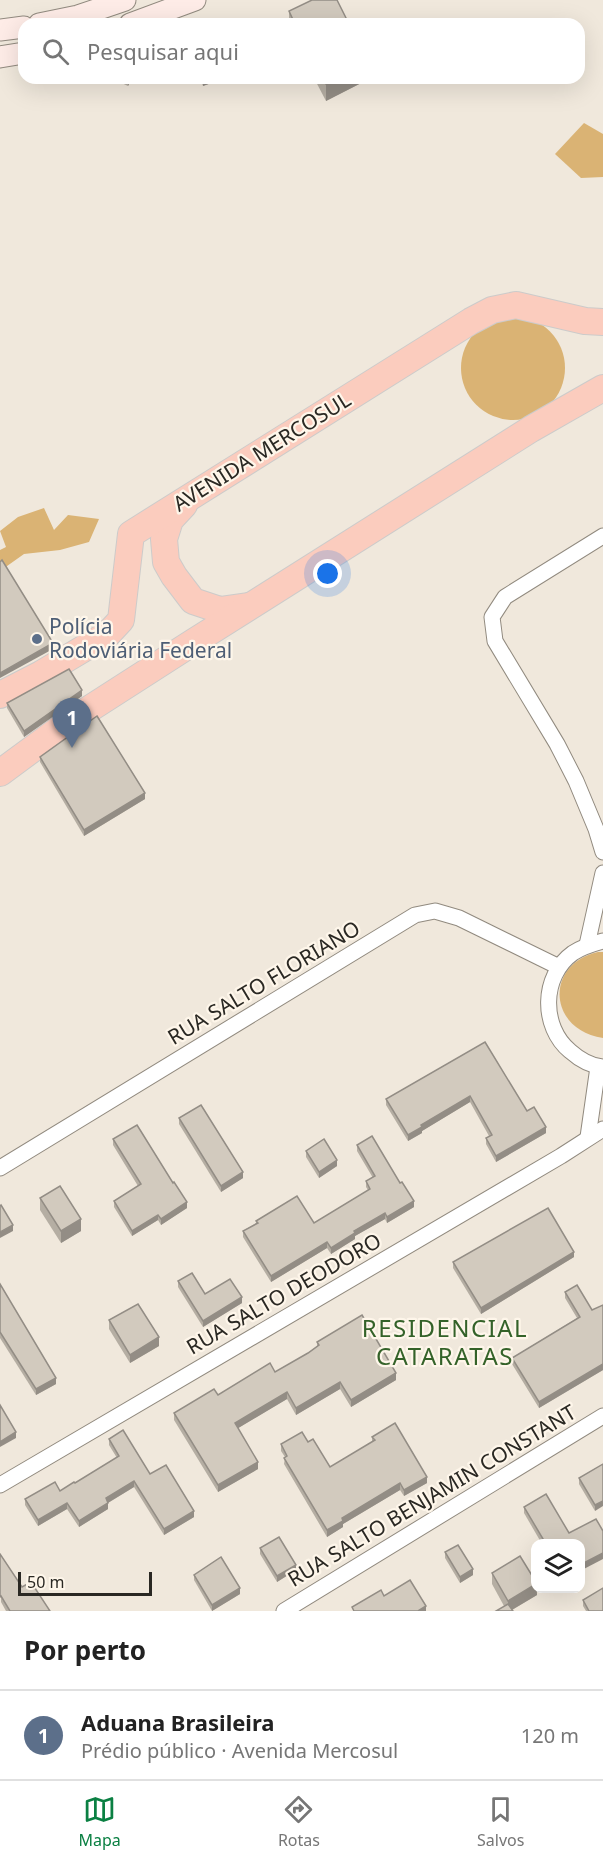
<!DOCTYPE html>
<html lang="pt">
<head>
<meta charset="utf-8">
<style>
  :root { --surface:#fff; --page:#f6f6f6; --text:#222; --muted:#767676; --line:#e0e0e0; --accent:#0b8043 }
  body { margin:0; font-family:"Noto Sans",sans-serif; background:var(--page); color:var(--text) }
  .controls { position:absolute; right:18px; bottom:18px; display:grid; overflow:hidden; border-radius:12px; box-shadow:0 6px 24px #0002 }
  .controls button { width:54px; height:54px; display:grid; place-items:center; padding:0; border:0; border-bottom:2px solid var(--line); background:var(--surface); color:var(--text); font:30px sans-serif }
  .scale { position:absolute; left:18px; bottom:15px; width:134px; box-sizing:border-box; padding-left:6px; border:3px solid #2a2823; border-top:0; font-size:16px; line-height:21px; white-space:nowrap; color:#2a2823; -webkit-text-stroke:4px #fef6ea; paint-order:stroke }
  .you { position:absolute; left:328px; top:574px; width:21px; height:21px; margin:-15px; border:4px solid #fff; border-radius:50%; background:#1a73e8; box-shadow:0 0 0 9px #1a73e833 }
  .badge { display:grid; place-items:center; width:39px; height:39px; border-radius:50%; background:var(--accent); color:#fff; font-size:20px; font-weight:700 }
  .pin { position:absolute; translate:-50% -50px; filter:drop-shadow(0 2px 3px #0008) }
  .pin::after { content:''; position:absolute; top:32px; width:21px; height:18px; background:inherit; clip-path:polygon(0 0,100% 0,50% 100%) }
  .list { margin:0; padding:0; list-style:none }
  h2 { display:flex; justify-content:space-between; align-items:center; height:78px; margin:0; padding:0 24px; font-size:26px }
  h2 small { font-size:20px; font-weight:400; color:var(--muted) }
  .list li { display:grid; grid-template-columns:39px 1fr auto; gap:18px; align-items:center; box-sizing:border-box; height:90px; padding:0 24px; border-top:2px solid var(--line) }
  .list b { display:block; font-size:22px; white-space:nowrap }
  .list p { margin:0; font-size:20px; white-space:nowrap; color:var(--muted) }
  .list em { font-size:20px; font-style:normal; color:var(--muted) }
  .icon { flex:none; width:33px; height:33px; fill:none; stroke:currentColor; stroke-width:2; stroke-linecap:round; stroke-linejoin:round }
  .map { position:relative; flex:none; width:603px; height:1611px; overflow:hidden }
  .search { position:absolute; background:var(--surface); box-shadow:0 6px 24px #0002; left:18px; right:18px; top:18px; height:66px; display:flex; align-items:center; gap:15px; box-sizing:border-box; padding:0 21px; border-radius:18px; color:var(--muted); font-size:22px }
  .sheet { height:168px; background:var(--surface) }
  nav { display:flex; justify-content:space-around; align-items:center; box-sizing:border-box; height:84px; border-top:2px solid var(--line); background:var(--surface); font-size:16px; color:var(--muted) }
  nav a { display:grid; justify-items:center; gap:3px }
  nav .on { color:var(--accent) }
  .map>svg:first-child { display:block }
  .green { fill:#dab374 }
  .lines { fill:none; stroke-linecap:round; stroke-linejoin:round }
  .minor-casing { stroke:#918a7f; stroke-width:17 }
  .secondary-casing { stroke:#918a7f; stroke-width:23 }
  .trunk-casing { stroke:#cccbca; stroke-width:28 }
  .minor { stroke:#fff; stroke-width:15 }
  .secondary { stroke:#feece7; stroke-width:21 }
  .trunk { stroke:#fbccbe; stroke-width:26 }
  .wall { fill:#b5aea3 }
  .shaded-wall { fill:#938d85 }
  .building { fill:#d2cabe; stroke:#938d85; stroke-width:1.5 }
  .service-dot { fill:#5c6f8a; stroke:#fef6ea; stroke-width:2 }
  .labels { text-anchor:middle; stroke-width:4.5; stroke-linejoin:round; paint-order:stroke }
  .street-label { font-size:21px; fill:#2a2823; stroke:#fef6ea }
  .service-label { font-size:21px; fill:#4e5e75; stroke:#fef6ea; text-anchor:start }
  .quarter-label { font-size:24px; letter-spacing:1.5px; fill:#346229; stroke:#fef6ea }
</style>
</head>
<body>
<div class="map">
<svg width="603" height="1611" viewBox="0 0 603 1611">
  <rect width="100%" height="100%" fill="#f0e8dc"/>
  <g class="green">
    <path d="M 584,123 L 603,134 L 603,177 L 581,178 L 555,154 Z"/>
    <circle cx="513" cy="368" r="52"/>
    <path d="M 44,508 L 54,530 L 68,515 L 99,519 L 89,542 L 60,550 L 24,554 L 0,571 L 0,550 L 6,547 L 0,531 L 18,517 Z"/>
    <path d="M 598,952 L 603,952 L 603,1038 C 548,1030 544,964 598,952 Z"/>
  </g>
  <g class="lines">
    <defs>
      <g id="minor">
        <path d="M 603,536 L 505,597 L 492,617 L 495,641 L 557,744 L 576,781 L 596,829 L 603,852"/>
        <path d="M 603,941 C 592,944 582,947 573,953 C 541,976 541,1027 570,1051 C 579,1059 591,1066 603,1067"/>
        <path d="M 587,945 L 603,873"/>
        <path d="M 588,1137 L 598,1067"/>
        <path d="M 0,1168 L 415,915 L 435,911 L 459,918 L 559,967"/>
        <path d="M 0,1485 L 561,1156 L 603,1129"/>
        <path d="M 284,1611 L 603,1416"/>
      </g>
      <g id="secondary">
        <path d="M 39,24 L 78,16 L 125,0"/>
        <path d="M 130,24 L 195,0"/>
        <path d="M 0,30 L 24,27"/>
        <path d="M 0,57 L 24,53"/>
      </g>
      <g id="trunk">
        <path d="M 184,505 L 170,520 L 164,539 L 166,562 L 174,576 L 193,601 L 220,610 L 248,606"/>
        <path d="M 0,695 L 41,674 L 108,634 L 121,620 L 131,534 L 471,321 L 492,310 L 516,305 L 585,321 L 603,322"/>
        <path d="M 0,773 L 69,722 L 192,643 L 531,429 L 603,388"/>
      </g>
    </defs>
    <use href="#minor" class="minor-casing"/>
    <use href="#secondary" class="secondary-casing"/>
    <use href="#trunk" class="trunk-casing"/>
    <use href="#minor" class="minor"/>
    <use href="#secondary" class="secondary"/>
    <use href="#trunk" class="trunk"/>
  </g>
  <g class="wall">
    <path d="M 289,11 L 349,24 L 289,24 Z"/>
    <path d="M 113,78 L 132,78 L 128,86 L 113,79 Z"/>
    <path d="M 200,78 L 225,78 L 203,86 Z"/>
    <path d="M 314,78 L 369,78 L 369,79 L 326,101 Z"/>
    <path d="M 82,696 L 24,737 L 7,708 L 7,703 Z"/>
    <path d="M 40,757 L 145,799 L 84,836 L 40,762 Z"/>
    <path d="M 485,1042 L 527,1111 L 546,1133 L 496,1162 L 486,1144 L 486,1138 L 489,1136 L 470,1102 L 422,1131 L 422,1133 L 408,1141 L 386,1105 L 386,1099 Z"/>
    <path d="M 179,1118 L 243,1178 L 221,1192 L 179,1124 Z"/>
    <path d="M 113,1139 L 173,1183 L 187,1208 L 161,1225 L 158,1220 L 132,1236 L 114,1207 L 114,1201 L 138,1186 L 113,1145 Z"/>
    <path d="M 357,1145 L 414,1207 L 387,1223 L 385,1219 L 355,1236 L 355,1239 L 331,1254 L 327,1248 L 271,1282 L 243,1237 L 243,1231 L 256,1223 L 256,1221 L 314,1223 L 368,1190 L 366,1187 L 366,1181 L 373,1178 L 357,1151 Z"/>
    <path d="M 306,1151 L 337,1166 L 319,1178 L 306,1157 Z"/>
    <path d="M 40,1198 L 81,1231 L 61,1243 L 40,1210 Z"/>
    <path d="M 574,1257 L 481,1314 L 453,1268 L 453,1262 Z"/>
    <path d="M 178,1281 L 205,1294 L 242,1303 L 203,1327 L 178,1287 Z"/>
    <path d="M 0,1284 L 56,1384 L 36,1395 L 0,1338 Z"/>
    <path d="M 565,1292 L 592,1310 L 603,1305 L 603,1370 L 539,1408 L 512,1364 L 512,1358 L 577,1318 L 565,1298 Z"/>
    <path d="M 109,1320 L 159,1346 L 130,1363 L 109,1329 Z"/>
    <path d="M 317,1342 L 396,1380 L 351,1407 L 340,1389 L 296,1415 L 287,1399 L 238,1428 L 258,1469 L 218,1492 L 174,1420 L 174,1413 L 218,1395 L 275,1372 L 308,1353 L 317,1346 Z"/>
    <path d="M 372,1437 L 427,1483 L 404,1496 L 400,1490 L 343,1524 L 343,1527 L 327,1537 L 284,1464 L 285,1457 L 281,1451 L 281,1444 L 308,1442 L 330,1467 L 372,1442 Z"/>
    <path d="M 109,1439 L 150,1474 L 194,1517 L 164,1535 L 134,1487 L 108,1503 L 108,1509 L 79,1527 L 67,1509 L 38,1526 L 25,1505 L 25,1499 L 60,1491 L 75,1483 L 117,1458 L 109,1445 Z"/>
    <path d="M 603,1464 L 595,1511 L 579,1484 L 579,1478 Z"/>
    <path d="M 524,1507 L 580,1544 L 542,1544 L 524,1513 Z"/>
    <path d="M 260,1548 L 296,1570 L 277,1582 L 260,1554 Z"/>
    <path d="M 445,1552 L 473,1575 L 460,1583 L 445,1558 Z"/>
    <path d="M 0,1554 L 22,1587 L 50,1611 L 6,1611 L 1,1602 Z"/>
    <path d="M 492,1573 L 537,1588 L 537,1595 L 512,1610 L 504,1606 L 492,1584 Z"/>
    <path d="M 194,1575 L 240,1594 L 212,1611 L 194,1580 Z"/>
    <path d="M 583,1600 L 603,1611 L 586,1611 L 583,1606 Z"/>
  </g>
  <g class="shaded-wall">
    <path d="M 128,78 L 132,78 L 128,86 Z"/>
    <path d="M 203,78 L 225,78 L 203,86 Z"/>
    <path d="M 338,78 L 369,78 L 369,79 L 326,101 L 326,84 Z"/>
    <path d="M 53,643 L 53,649 L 0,678 L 0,673 Z"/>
    <path d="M 82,690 L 82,696 L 24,737 L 24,731 Z"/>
    <path d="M 145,793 L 145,799 L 84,836 L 84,830 Z"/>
    <path d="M 470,1096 L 470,1102 L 422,1131 L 422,1133 L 408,1141 L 408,1135 L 421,1125 Z"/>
    <path d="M 546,1127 L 546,1133 L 496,1162 L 496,1156 Z"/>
    <path d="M 337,1160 L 337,1166 L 319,1178 L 319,1172 Z"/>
    <path d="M 243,1172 L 243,1178 L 221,1192 L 221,1186 Z"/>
    <path d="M 414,1201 L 414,1207 L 387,1223 L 387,1217 Z"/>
    <path d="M 187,1202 L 187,1208 L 161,1225 L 161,1219 Z"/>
    <path d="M 385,1213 L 385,1219 L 355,1236 L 355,1239 L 331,1254 L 331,1248 L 354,1231 Z"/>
    <path d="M 158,1215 L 158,1220 L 132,1236 L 132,1231 Z"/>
    <path d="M 81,1219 L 81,1231 L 61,1243 L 61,1231 Z"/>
    <path d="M 13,1225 L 13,1231 L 0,1238 L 0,1232 Z"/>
    <path d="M 327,1242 L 327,1248 L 271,1282 L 271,1276 Z"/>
    <path d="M 574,1252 L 574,1257 L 481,1314 L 481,1308 Z"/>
    <path d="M 242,1297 L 242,1303 L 203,1327 L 203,1321 Z"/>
    <path d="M 159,1337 L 159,1346 L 130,1363 L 130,1355 Z"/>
    <path d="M 603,1364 L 603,1370 L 539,1408 L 539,1402 Z"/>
    <path d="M 396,1373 L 396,1380 L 351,1407 L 351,1400 Z"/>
    <path d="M 56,1378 L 56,1384 L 36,1395 L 36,1389 Z"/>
    <path d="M 340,1382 L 340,1389 L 296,1415 L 296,1408 Z"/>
    <path d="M 287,1392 L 287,1399 L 235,1430 L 235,1423 Z"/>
    <path d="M 16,1432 L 16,1438 L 0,1447 L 0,1442 Z"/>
    <path d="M 258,1462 L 258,1469 L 218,1492 L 218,1485 Z"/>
    <path d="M 427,1477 L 427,1483 L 404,1496 L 404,1490 Z"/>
    <path d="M 134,1481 L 134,1487 L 106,1504 L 106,1498 Z"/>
    <path d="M 400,1483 L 400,1490 L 343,1524 L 343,1527 L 327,1537 L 327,1530 L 342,1518 Z"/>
    <path d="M 603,1501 L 603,1506 L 595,1511 L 595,1505 Z"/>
    <path d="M 67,1503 L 67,1509 L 38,1526 L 38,1520 Z"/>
    <path d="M 108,1503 L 108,1509 L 79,1527 L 79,1521 Z"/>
    <path d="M 194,1511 L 194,1517 L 164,1535 L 164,1529 Z"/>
    <path d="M 603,1553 L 603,1559 L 580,1571 L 580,1565 Z"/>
    <path d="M 296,1565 L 296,1570 L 277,1582 L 277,1576 Z"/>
    <path d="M 473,1569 L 473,1575 L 460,1583 L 460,1577 Z"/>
    <path d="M 536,1584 L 537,1595 L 510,1611 L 508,1611 L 508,1601 Z"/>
    <path d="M 240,1588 L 240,1594 L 212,1611 L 212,1605 Z"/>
    <path d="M 426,1606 L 426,1611 L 418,1611 Z"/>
  </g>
  <g class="building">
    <path d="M 312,0 L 337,0 L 349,24 L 295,24 L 289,11 Z"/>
    <path d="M 322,78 L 338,78 L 326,84 Z"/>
    <path d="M 2,560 L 53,643 L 0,673 L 0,562 Z"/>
    <path d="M 69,669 L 82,690 L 24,731 L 7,703 Z"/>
    <path d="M 97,716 L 145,793 L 84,830 L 40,757 Z"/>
    <path d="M 485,1042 L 527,1111 L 534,1107 L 546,1127 L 496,1156 L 486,1138 L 492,1135 L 470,1096 L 421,1125 L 422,1127 L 408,1135 L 386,1099 Z"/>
    <path d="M 201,1105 L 243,1172 L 221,1186 L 179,1118 Z"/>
    <path d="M 137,1125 L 173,1183 L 174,1182 L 187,1202 L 161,1219 L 158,1215 L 132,1231 L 114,1201 L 141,1184 L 113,1139 Z"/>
    <path d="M 372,1136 L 400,1183 L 402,1182 L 414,1201 L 387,1217 L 385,1213 L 354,1231 L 355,1233 L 331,1248 L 327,1242 L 271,1276 L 243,1231 L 258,1223 L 256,1221 L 297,1196 L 314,1223 L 370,1189 L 366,1181 L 375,1176 L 357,1145 Z"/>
    <path d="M 324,1139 L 337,1160 L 319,1172 L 306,1151 Z"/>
    <path d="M 60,1186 L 81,1219 L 61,1231 L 40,1198 Z"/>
    <path d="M 1,1205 L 13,1225 L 0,1232 L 0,1206 Z"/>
    <path d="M 548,1208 L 574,1252 L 481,1308 L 453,1262 Z"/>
    <path d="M 192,1273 L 205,1294 L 230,1279 L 242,1297 L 203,1321 L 178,1281 Z"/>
    <path d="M 0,1284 L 56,1378 L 36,1389 L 0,1332 Z"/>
    <path d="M 577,1285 L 592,1310 L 603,1305 L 603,1364 L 539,1402 L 512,1358 L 580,1317 L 565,1292 Z"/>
    <path d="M 138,1304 L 159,1337 L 130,1355 L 109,1320 Z"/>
    <path d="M 362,1315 L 396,1373 L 351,1400 L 340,1382 L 296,1408 L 287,1392 L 235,1423 L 258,1462 L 218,1485 L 174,1413 L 214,1389 L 218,1395 L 270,1363 L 275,1372 L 308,1353 L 319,1345 L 317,1342 Z"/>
    <path d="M 0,1405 L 16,1432 L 0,1442 Z"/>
    <path d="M 395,1423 L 427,1477 L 404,1490 L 400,1483 L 342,1518 L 343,1521 L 327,1530 L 284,1458 L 287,1456 L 281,1444 L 302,1432 L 308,1442 L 313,1439 L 330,1467 L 375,1440 L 372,1437 Z"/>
    <path d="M 123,1430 L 150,1474 L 166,1465 L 194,1511 L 164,1529 L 134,1481 L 106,1498 L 108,1503 L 79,1521 L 67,1503 L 38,1520 L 25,1499 L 55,1482 L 60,1491 L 74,1482 L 75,1483 L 119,1456 L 109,1439 Z"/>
    <path d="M 603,1464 L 603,1501 L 595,1505 L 579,1478 Z"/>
    <path d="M 546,1494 L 569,1533 L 596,1519 L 603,1531 L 603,1553 L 580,1565 L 580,1544 L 546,1544 L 524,1507 Z"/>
    <path d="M 279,1537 L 296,1565 L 277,1576 L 260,1548 Z"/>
    <path d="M 458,1545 L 473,1569 L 460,1577 L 445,1552 Z"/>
    <path d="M 0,1554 L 22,1587 L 31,1582 L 50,1611 L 10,1611 L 1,1596 L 0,1597 Z"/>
    <path d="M 520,1556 L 536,1582 L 536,1584 L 508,1601 L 492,1573 Z"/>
    <path d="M 221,1557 L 240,1588 L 212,1605 L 194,1575 Z"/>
    <path d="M 410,1580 L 426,1606 L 418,1611 L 354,1611 L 352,1607 L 381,1590 L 384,1596 Z"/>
    <path d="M 603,1588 L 603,1611 L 589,1611 L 583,1600 Z"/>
    <path d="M 508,1604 L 513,1611 L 496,1611 Z"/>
  </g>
  <circle class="service-dot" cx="37" cy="639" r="6"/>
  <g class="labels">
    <g class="street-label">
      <text transform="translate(262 452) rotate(-32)" y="7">AVENIDA MERCOSUL</text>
      <text transform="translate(264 983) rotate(-31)" y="7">RUA SALTO FLORIANO</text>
      <text transform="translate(284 1294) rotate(-30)" y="7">RUA SALTO DEODORO</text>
      <text transform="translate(432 1496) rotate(-31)" y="7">RUA SALTO BENJAMIN CONSTANT</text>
    </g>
    <g class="service-label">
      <text x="49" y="634">Polícia<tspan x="49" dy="24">Rodoviária Federal</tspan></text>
    </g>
    <g class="quarter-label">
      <text x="445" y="1337">RESIDENCIAL<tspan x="445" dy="28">CATARATAS</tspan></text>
    </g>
  </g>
</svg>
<div class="controls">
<button><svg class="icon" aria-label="layers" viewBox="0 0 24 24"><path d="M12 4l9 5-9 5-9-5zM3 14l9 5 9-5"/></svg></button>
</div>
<div class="scale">50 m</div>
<div class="you"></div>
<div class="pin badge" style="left:72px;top:748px;background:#5c6f8a">1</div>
<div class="search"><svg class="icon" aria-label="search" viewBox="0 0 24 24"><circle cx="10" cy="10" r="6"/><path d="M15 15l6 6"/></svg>Pesquisar aqui</div>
</div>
<section class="sheet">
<h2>Por perto<small></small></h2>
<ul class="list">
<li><span class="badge" style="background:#5c6f8a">1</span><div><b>Aduana Brasileira</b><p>Prédio público · Avenida Mercosul</p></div><em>120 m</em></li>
</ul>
</section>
<nav>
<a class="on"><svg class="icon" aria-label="map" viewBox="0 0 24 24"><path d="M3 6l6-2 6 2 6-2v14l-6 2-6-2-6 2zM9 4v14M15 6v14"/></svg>Mapa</a>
<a><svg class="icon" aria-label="directions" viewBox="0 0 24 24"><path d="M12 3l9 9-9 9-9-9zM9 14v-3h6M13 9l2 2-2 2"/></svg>Rotas</a>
<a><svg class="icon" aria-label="saved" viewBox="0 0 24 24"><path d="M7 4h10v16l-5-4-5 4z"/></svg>Salvos</a>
</nav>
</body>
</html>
